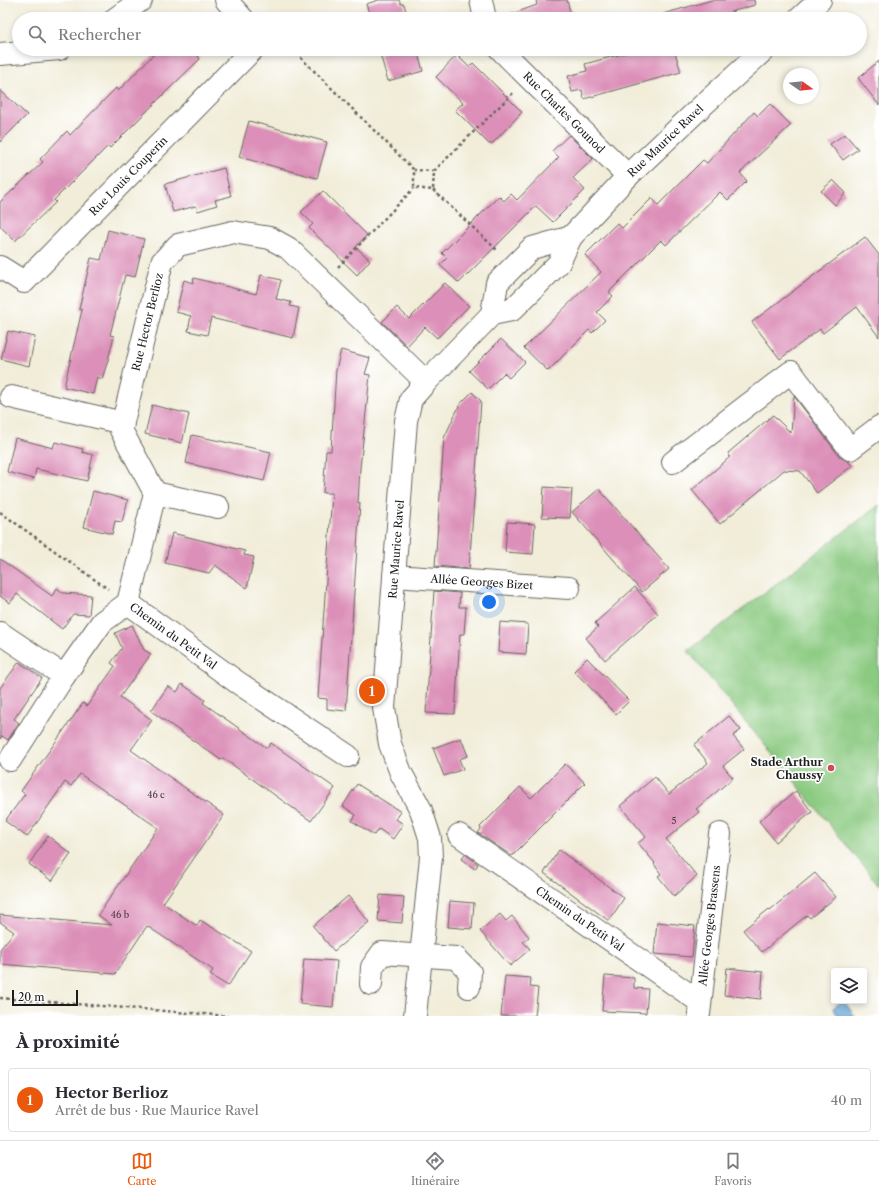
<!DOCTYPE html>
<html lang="fr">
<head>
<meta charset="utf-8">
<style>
  :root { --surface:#fff; --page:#f7f7f7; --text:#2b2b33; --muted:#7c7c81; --line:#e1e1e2; --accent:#ea580c }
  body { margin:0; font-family:"Libre Caslon Text",serif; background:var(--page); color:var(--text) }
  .controls { position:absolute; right:12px; bottom:12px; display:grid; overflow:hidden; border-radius:4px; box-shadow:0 2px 6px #0003 }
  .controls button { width:36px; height:36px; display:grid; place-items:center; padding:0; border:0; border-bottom:1px solid var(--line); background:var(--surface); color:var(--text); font:20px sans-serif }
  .compass { position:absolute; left:783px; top:68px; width:36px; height:36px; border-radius:50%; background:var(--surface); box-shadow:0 2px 6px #0003; rotate:104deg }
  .scale { position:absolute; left:12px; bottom:10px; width:66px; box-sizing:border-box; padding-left:4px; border:2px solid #1c1c1c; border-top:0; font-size:11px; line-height:14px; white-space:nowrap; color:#1c1c1c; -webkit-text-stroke:3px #fff; paint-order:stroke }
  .you { position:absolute; left:489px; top:602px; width:14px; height:14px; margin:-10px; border:3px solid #fff; border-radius:50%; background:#1a73e8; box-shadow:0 0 0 6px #1a73e833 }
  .badge { display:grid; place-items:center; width:26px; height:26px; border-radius:50%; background:var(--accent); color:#fff; font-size:13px; font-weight:700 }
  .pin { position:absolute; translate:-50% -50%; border:2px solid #fff; box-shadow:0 1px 4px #0006 }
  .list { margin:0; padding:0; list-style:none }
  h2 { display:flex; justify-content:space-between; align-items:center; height:52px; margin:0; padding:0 16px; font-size:17px }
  h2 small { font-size:13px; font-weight:400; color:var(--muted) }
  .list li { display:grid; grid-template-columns:26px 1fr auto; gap:12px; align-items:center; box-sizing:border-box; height:64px; margin:0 8px 8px; padding:0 8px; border:1px solid var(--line); border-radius:4px }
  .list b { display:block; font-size:15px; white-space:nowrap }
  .list p { margin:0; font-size:13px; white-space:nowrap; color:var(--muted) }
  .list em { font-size:13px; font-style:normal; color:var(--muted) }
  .icon { flex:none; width:22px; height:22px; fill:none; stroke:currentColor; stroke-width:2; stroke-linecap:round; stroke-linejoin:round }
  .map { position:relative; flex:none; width:879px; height:1016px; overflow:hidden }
  .search { position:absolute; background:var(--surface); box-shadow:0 2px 6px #0003; left:12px; right:12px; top:12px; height:44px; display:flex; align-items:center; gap:10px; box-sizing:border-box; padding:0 14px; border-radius:22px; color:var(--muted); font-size:15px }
  .sheet { height:124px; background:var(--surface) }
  nav { display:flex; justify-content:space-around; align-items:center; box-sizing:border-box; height:56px; border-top:1px solid var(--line); background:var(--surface); font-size:11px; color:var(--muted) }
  nav a { display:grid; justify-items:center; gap:2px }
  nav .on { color:var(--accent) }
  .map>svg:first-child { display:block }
  .green { fill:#8bca81; stroke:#54734e }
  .water { fill:#5fa3d4; stroke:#3e6078 }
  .building { fill:#dc8fb8 }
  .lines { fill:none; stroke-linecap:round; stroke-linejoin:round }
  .minor-casing { stroke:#67655e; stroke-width:24 }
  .path { stroke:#67655e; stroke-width:2.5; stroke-dasharray:3 3; stroke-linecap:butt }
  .minor { stroke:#fff; stroke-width:22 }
  .poi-dot { fill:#d1495b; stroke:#fff; stroke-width:1.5 }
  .labels { text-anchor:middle; stroke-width:3.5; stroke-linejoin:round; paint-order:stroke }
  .number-label { font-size:9px; fill:#4c3943 }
  .street-label { font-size:11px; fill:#1c1c1c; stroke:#fff }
  .poi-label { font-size:11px; font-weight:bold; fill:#1c1c1c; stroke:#fff; text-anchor:end }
</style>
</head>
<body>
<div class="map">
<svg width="879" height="1016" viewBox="0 0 879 1016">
  <rect width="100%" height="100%" fill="#fff"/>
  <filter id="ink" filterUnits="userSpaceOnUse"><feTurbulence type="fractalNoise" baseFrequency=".025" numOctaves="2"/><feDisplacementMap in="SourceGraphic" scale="8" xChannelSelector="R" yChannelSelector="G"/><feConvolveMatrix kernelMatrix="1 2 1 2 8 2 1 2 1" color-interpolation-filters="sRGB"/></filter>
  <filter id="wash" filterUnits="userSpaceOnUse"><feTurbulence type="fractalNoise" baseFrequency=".012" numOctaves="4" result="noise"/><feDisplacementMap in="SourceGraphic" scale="16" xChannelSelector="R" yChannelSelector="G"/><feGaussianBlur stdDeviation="0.9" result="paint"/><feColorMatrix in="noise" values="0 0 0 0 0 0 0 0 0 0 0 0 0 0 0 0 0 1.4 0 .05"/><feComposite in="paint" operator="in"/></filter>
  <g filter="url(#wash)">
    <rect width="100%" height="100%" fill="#f1edd9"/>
    <path class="green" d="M 879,505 L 879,885 L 688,651 Z"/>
    <path class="water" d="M 842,1001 L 844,1001 L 855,1016 L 838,1016 L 833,1008 Z"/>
    <g id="blocks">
      <g class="building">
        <path d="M 379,0 L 399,0 L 401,4 L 404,4 L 408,19 L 371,19 L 366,4 Z"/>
        <path d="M 536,0 L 567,0 L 572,19 L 506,19 L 506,16 L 537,5 Z"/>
        <path d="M 712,0 L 754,0 L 755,5 L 706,19 L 664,19 L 663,14 Z"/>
        <path d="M 159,49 L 205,49 L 198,56 L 200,59 L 174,84 L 110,148 L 108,146 L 54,200 L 56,202 L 15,241 L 0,226 L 0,202 L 43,162 L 40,159 L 67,131 L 70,135 L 116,88 L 118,91 Z"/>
        <path d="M 393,49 L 417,49 L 423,71 L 388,81 L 380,54 Z"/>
        <path d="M 640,49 L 674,49 L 681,72 L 584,99 L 582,90 L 572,92 L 568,76 L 587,71 L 585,64 Z"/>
        <path d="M 457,55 L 469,67 L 473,63 L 522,112 L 493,143 L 489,144 L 455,110 L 463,103 L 436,77 Z"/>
        <path d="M 879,61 L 879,105 L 858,78 Z"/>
        <path d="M 0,90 L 27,115 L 0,142 Z"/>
        <path d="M 770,104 L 791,125 L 740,173 L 747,181 L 728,200 L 720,192 L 666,245 L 661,240 L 609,292 L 613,296 L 597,312 L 605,320 L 592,333 L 589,330 L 548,371 L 524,348 L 601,272 L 585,255 L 617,223 L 622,228 L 652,198 L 658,205 L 703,160 L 707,163 L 754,112 L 758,116 Z"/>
        <path d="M 249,121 L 327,142 L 317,178 L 239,157 Z"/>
        <path d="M 845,134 L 858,149 L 843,160 L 830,144 Z"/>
        <path d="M 569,135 L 593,159 L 573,178 L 585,190 L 553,222 L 536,206 L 459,283 L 440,265 L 447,258 L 442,253 L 499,196 L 504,201 L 511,194 L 517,200 L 559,157 L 552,151 Z"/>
        <path d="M 224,168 L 231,196 L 215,200 L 217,205 L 198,211 L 196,206 L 173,212 L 165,184 Z"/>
        <path d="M 833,180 L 846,193 L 835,205 L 821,191 Z"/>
        <path d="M 323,191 L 367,235 L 356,247 L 370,260 L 357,275 L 309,228 L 313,224 L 301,212 Z"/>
        <path d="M 108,230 L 144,239 L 135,277 L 125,275 L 110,335 L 114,336 L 108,360 L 102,379 L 97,377 L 93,394 L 64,387 L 82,310 L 79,309 L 91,258 L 101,260 Z"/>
        <path d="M 865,237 L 879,255 L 879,337 L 857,307 L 823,333 L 820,329 L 780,359 L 752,322 Z"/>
        <path d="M 261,275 L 281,280 L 276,299 L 291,302 L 290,306 L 299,308 L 293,338 L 211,318 L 207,335 L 188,331 L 191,316 L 176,312 L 184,280 L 193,283 L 194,278 L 256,294 Z"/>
        <path d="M 445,283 L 469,306 L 437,338 L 425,327 L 407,346 L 382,322 L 397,307 L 409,319 Z"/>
        <path d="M 8,331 L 35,337 L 29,366 L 1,359 Z"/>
        <path d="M 501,339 L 525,362 L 509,378 L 504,373 L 488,389 L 469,371 Z"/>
        <path d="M 341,350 L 370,358 L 365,374 L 370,375 L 360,468 L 358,503 L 360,503 L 346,711 L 327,709 L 327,699 L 318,698 L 332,493 L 323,493 L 326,451 L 331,451 L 336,370 Z"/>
        <path d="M 472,392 L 481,401 L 469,569 L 435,566 L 444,438 L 460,404 Z"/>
        <path d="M 794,396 L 840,457 L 848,461 L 852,466 L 817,493 L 800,471 L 784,470 L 720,524 L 692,490 L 730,457 L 728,453 L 773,415 L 791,433 Z"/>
        <path d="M 152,405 L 189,414 L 182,443 L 145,434 Z"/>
        <path d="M 192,435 L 271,452 L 264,481 L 186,463 Z"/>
        <path d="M 15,438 L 53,448 L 55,442 L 83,449 L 82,452 L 93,455 L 87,481 L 36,469 L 34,479 L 7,472 Z"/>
        <path d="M 544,487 L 572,489 L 570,518 L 542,517 Z"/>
        <path d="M 599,489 L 669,569 L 642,592 L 572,512 Z"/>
        <path d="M 93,491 L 128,500 L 122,522 L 115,521 L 112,534 L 84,527 Z"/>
        <path d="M 507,522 L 535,524 L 533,554 L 505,552 Z"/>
        <path d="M 172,533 L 245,551 L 244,555 L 254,557 L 247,588 L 215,565 L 209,573 L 165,563 Z"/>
        <path d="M 0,559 L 52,596 L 57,588 L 63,593 L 91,595 L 89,615 L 73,614 L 62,629 L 17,594 L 10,603 L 0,596 Z"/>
        <path d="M 635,587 L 658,614 L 605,660 L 586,638 L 598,627 L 595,623 Z"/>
        <path d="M 434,591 L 460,593 L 459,607 L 466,607 L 464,634 L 460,634 L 455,714 L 426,713 Z"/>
        <path d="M 500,622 L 528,624 L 526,654 L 498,652 Z"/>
        <path d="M 132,625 L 144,650 L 151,654 L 120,697 L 152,720 L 131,750 L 224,815 L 163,903 L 197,926 L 200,920 L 251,951 L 228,986 L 210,975 L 213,970 L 147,926 L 115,974 L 0,964 L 0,949 L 14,932 L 0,922 L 0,915 L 112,925 L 98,915 L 158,828 L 80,774 L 71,786 L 65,782 L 27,837 L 5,821 L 25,794 L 21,791 L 83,703 L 87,706 L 115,666 L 111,663 L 122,648 L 115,633 Z"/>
        <path d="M 587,658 L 629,701 L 616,714 L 574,671 Z"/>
        <path d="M 19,662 L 42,678 L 14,719 L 19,723 L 8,740 L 2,736 L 0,739 L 0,688 Z"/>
        <path d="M 182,684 L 205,700 L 203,703 L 267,748 L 271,743 L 335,788 L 311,821 L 223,758 L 221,760 L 151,711 L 168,686 L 177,692 Z"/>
        <path d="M 729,716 L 741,730 L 733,736 L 744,749 L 723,766 L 733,778 L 696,809 L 699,812 L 666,839 L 697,876 L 674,896 L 658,876 L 661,874 L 654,864 L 655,863 L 638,843 L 646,837 L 620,806 L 655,777 L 669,794 L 708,763 L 694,745 Z"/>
        <path d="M 461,738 L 468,756 L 459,759 L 463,769 L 444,776 L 433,748 Z"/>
        <path d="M 565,764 L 585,783 L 512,856 L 478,833 L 481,829 L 480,827 L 520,787 L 531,798 Z"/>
        <path d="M 357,784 L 401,812 L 396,819 L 403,824 L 393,839 L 379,829 L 374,835 L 352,821 L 356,815 L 343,806 Z"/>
        <path d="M 796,791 L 812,812 L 776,842 L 759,821 Z"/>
        <path d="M 48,836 L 71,854 L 52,881 L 29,864 Z"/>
        <path d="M 559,850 L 624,898 L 609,921 L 544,873 Z"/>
        <path d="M 465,854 L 478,864 L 475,869 L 461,859 Z"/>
        <path d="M 815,873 L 836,897 L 810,918 L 807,915 L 762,952 L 743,930 L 769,909 L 770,910 Z"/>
        <path d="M 380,895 L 404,897 L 402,923 L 378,921 Z"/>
        <path d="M 348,896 L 369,922 L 334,951 L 313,926 Z"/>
        <path d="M 450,901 L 474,903 L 472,929 L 448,927 Z"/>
        <path d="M 500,914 L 506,921 L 512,916 L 529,937 L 523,942 L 530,949 L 510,966 L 480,931 Z"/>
        <path d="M 657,922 L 695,926 L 692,957 L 654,954 Z"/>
        <path d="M 304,959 L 337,961 L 333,1007 L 300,1004 Z"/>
        <path d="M 727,968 L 763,972 L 761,999 L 724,995 Z"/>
        <path d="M 505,976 L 531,978 L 530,987 L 538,988 L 535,1016 L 501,1016 Z"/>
        <path d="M 605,976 L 634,978 L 634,988 L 648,989 L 646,1013 L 602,1011 Z"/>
      </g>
    </g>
  </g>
  <g filter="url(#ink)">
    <use href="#blocks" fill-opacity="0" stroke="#67655e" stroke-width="1"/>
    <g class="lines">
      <defs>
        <g id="minor">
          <path d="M 226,0 L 243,19"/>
          <path d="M 481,0 L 485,19"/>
          <path d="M 115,19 L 141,0"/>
          <path d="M 799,19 L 820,0"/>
          <path id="s1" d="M 500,49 L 628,176"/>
          <path d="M 0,54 L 59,49"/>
          <path id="s2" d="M 0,267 L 24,282 L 253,49"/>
          <path d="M 492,314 L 497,283 L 532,248 L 571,237"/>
          <path d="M 11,397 L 123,423"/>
          <path d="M 673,462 L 791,372 L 850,449 L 879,427"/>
          <path d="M 155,493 L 218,507"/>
          <path id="s3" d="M 394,576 L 569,588"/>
          <path id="s4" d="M 128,603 L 155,493 L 121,430 L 162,262 L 178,245 L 233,232 L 270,238 L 288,248 L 426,382"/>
          <path id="s5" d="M 128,603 L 237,682 L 348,756"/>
          <path d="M 0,633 L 64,676 L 102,622 L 128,603"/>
          <path d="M 10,760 L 64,676"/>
          <path id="s6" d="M 459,835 L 700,1002"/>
          <path d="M 371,984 L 372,967 L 382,953 L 456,958 L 470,972 L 469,987"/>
          <path id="s7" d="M 699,1014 L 720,834"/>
          <path id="s8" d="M 415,1016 L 431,857 L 430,838 L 421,810 L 401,773 L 390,744 L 384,708 L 406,421 L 411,399 L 426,382 L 492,314 L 512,310 L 559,263 L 571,237 L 628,176 L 702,106 L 765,49"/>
        </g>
      </defs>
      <use href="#minor" class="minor-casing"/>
      <g class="path">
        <path d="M 292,49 L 414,170 L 414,188 L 433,190 L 434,171 L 414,170"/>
        <path d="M 434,171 L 514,92"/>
        <path d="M 433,190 L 498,251"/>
        <path d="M 338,267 L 414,188"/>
        <path d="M 0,512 L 108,589"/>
        <path d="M 0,998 L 228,1016"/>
      </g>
      <use href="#minor" class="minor"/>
    </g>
  </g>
  <circle class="poi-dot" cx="831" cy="768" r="4"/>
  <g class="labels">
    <g class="number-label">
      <text x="156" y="798">46 c</text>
      <text x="674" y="824">5</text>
      <text x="120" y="918">46 b</text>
    </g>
    <g class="street-label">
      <text dy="4" stroke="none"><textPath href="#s1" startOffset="90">Rue Charles Gounod</textPath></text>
      <text dy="4" stroke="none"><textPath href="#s8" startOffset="996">Rue Maurice Ravel</textPath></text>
      <text dy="4" stroke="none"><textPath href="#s2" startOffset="177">Rue Louis Couperin</textPath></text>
      <text dy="4" stroke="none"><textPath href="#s4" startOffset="296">Rue Hector Berlioz</textPath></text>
      <text dy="4" stroke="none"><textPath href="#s8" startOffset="477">Rue Maurice Ravel</textPath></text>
      <text dy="4" stroke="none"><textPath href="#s3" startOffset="88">Allée Georges Bizet</textPath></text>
      <text dy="4" stroke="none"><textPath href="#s5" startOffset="56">Chemin du Petit Val</textPath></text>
      <text dy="4" stroke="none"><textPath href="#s6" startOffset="147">Chemin du Petit Val</textPath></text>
      <text dy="4" stroke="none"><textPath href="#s7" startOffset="89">Allée Georges Brassens</textPath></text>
    </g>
    <g class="poi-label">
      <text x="823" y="766">Stade Arthur<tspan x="823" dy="13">Chaussy</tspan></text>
    </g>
  </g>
</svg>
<div class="controls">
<button><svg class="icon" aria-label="layers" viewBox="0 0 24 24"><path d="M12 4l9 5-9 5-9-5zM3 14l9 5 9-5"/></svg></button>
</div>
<svg class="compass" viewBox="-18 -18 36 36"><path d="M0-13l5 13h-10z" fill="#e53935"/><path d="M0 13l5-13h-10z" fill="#7c7c81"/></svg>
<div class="scale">20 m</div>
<div class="you"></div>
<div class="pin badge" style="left:372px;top:691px">1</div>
<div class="search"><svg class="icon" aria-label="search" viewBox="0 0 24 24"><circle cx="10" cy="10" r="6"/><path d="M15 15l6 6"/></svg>Rechercher</div>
</div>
<section class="sheet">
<h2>À proximité<small></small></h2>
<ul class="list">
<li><span class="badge">1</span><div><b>Hector Berlioz</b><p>Arrêt de bus · Rue Maurice Ravel</p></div><em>40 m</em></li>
</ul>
</section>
<nav>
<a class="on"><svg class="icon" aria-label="map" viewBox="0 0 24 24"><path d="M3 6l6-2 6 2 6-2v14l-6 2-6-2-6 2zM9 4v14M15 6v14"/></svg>Carte</a>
<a><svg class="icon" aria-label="directions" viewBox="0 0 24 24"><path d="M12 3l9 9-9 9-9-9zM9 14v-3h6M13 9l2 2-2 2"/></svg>Itinéraire</a>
<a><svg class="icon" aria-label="saved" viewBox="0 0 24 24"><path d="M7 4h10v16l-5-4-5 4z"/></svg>Favoris</a>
</nav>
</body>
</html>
